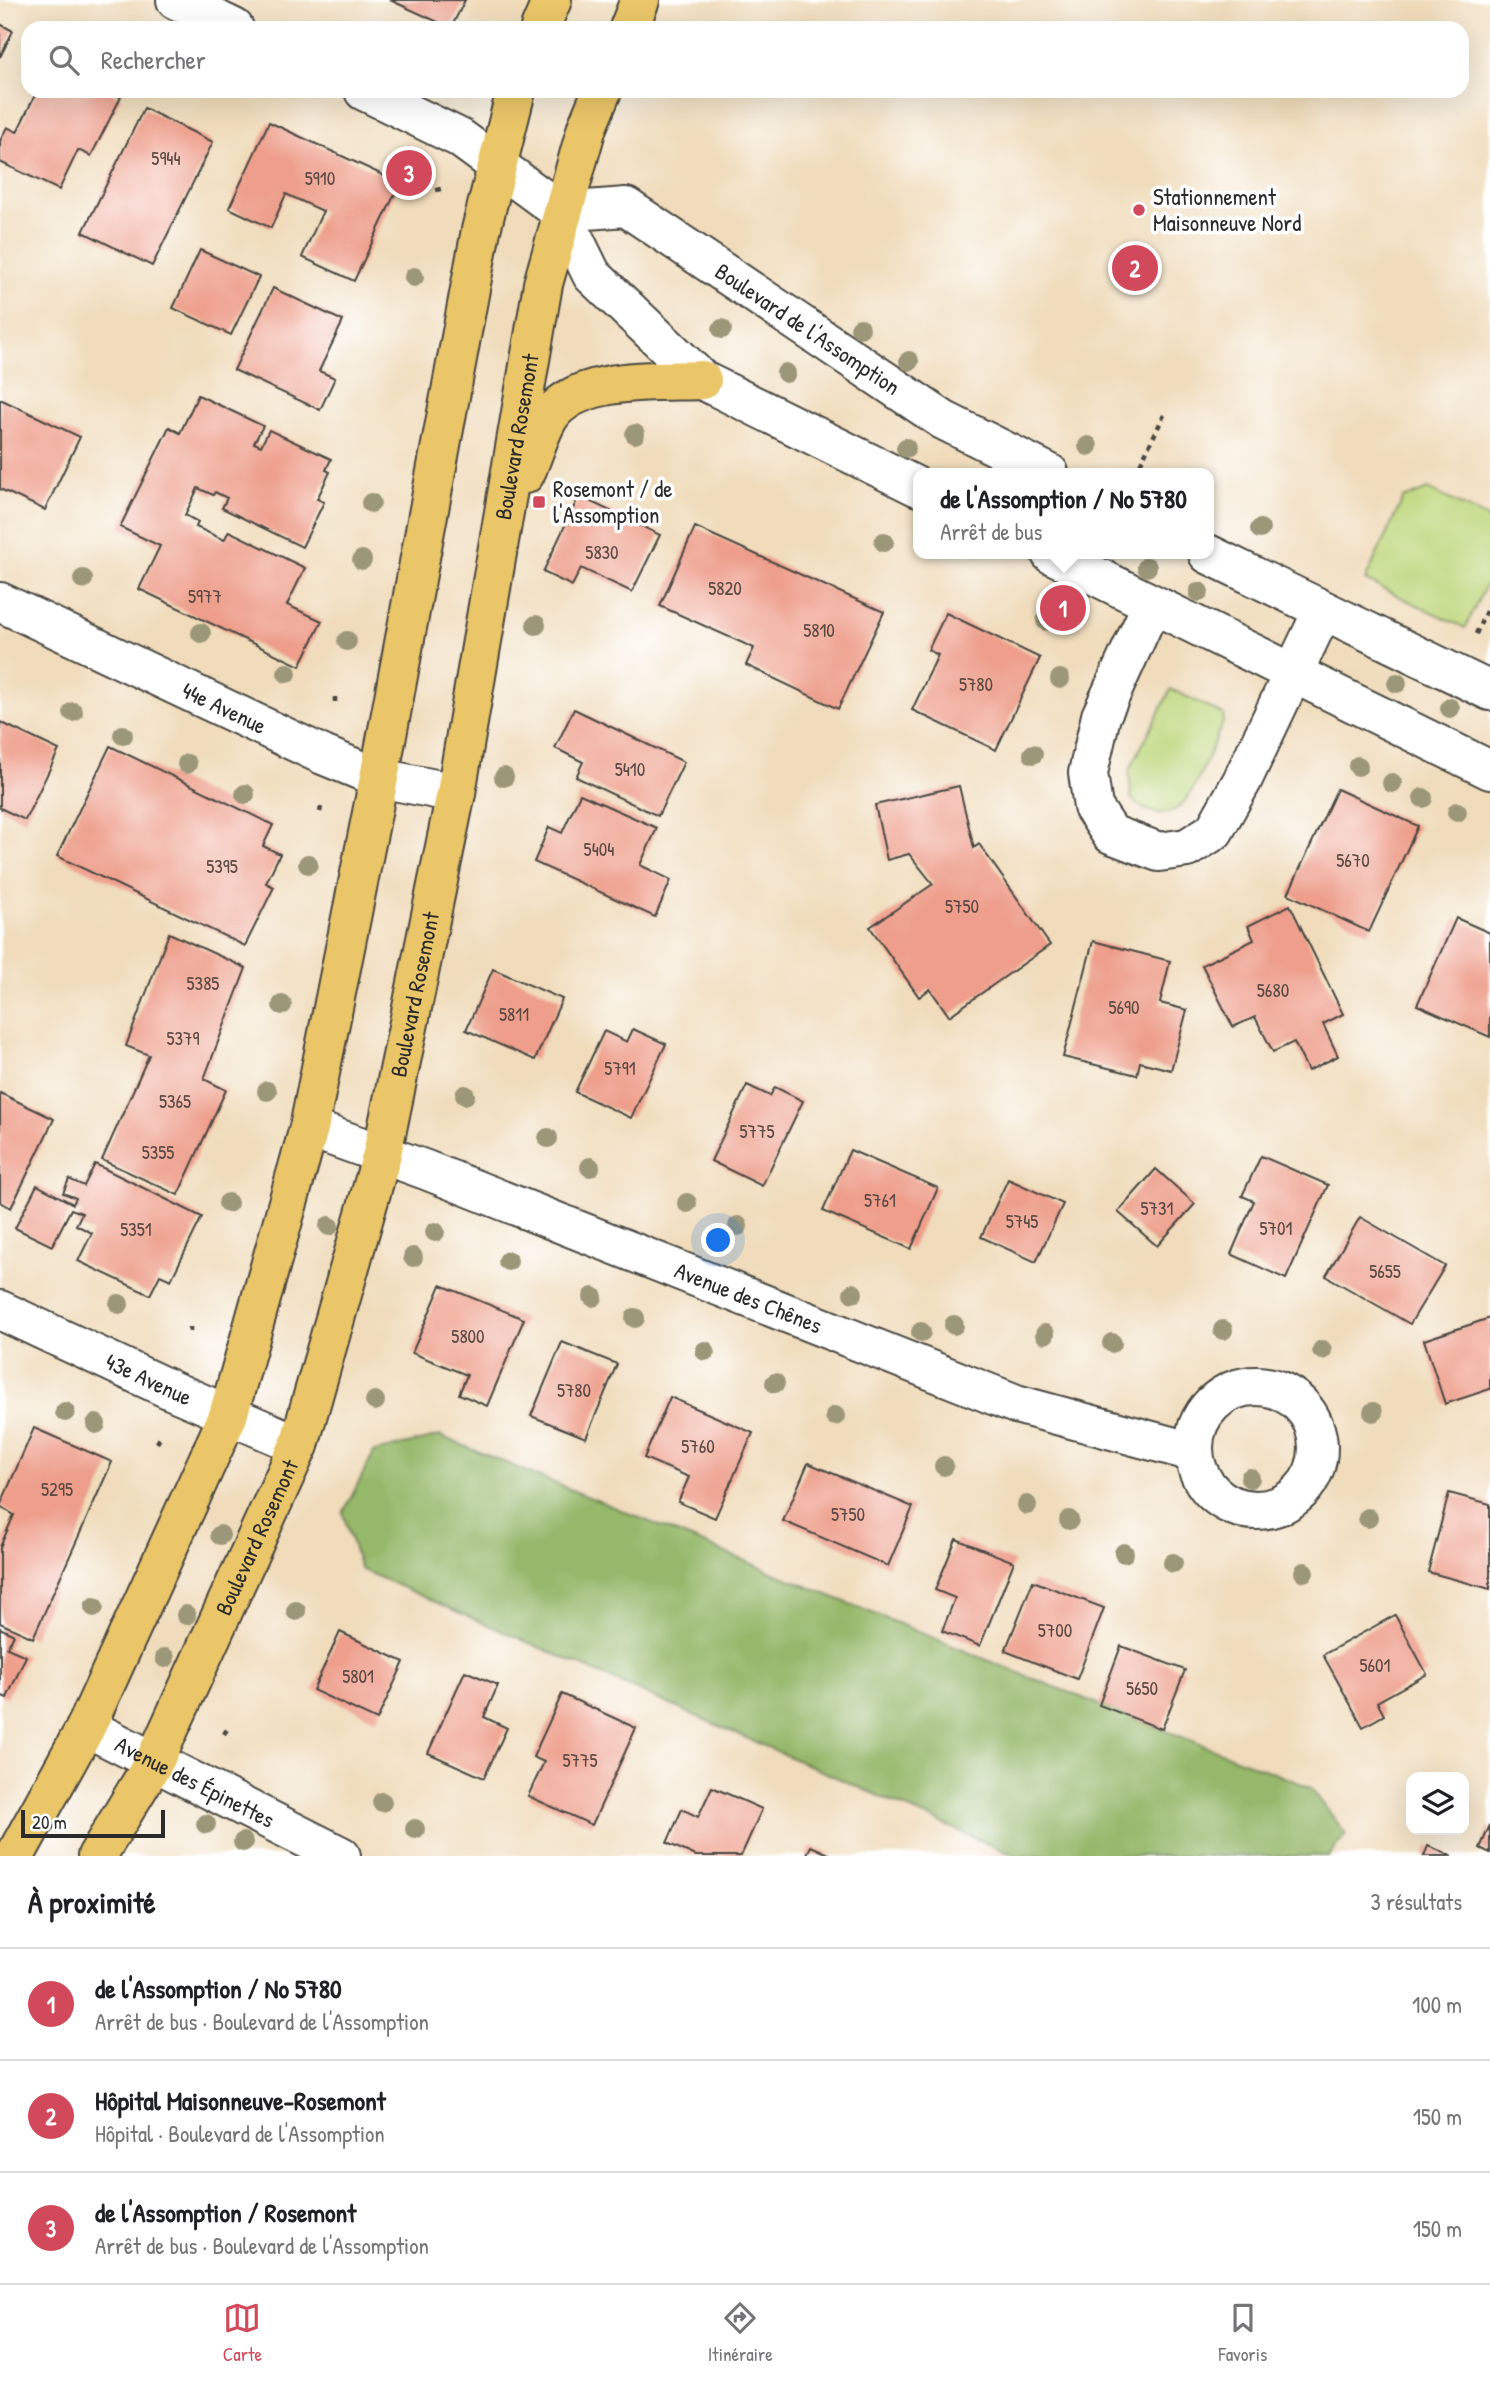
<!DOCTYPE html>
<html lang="fr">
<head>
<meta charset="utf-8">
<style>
  :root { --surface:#fff; --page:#f6f6f6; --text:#202124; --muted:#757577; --line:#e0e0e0; --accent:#d1495b }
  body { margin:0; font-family:"Patrick Hand",sans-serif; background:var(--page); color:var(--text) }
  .controls { position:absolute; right:21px; bottom:21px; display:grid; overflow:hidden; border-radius:14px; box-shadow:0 7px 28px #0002 }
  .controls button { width:63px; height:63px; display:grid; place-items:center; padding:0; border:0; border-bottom:2px solid var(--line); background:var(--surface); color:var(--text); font:35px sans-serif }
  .scale { position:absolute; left:21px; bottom:18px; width:144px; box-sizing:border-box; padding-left:7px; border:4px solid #2b2b2b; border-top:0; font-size:19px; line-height:24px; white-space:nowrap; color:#2b2b2b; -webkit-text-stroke:5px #fff; paint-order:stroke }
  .you { position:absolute; left:719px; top:1241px; width:24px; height:24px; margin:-18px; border:5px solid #fff; border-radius:50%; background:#1a73e8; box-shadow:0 0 0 10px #1a73e833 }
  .badge { display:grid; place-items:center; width:46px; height:46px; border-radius:50%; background:var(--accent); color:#fff; font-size:23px; font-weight:700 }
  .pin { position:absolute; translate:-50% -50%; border:4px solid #fff; box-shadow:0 2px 7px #0006 }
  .popup { position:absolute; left:913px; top:468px; width:301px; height:91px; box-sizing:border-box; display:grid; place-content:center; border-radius:14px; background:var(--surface); filter:drop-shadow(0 2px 5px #0005); font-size:23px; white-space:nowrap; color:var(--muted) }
  .popup b { font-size:26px; color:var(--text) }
  .popup::after { content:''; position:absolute; left:50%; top:100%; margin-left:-14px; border:14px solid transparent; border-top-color:var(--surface) }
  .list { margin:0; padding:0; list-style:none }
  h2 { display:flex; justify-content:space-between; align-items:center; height:91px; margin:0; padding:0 28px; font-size:30px }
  h2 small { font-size:23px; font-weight:400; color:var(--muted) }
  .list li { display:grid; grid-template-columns:46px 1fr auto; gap:21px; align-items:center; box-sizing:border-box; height:112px; padding:0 28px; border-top:2px solid var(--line) }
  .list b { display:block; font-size:26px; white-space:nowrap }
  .list p { margin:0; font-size:23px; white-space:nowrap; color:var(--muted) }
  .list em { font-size:23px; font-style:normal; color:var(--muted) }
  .icon { flex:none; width:38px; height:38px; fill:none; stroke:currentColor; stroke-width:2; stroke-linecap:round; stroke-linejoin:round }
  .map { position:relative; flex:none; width:1490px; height:1856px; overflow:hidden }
  .search { position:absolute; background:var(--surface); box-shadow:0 7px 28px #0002; left:21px; right:21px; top:21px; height:77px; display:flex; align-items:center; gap:18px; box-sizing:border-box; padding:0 24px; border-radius:21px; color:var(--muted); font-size:26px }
  .sheet { height:427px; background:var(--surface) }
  nav { display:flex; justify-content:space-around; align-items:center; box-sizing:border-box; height:98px; border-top:2px solid var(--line); background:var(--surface); font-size:19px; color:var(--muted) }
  nav a { display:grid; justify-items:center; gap:4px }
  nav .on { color:var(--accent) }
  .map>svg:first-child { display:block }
  .green { fill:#bed77b; stroke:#748153; stroke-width:2 }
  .forest { fill:#96b86b; stroke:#60724b; stroke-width:2 }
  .building { fill:#ee9e8a }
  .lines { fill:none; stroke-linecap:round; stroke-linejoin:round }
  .minor-casing { stroke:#494641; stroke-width:42 }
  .major-casing { stroke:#494641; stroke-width:42 }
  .path { stroke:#494641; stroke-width:4.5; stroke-dasharray:5 5; stroke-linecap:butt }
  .minor { stroke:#fff; stroke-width:38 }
  .major { stroke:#ebc669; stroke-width:38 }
  .tree { fill:#9c9779 }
  .poi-dot { fill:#d1495b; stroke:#fff; stroke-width:2.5 }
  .labels { text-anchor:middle; stroke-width:7; stroke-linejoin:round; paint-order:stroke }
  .number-label { font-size:19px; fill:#5c4843 }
  .poi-label { font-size:23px; fill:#2b2b2b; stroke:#fff; text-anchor:start }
  .street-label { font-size:23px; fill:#2b2b2b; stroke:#fff }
</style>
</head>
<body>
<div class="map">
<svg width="1490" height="1856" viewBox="0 0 1490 1856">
  <rect width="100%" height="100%" fill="#fff"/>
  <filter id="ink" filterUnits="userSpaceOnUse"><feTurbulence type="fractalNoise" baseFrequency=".0143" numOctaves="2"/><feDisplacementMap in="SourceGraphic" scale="14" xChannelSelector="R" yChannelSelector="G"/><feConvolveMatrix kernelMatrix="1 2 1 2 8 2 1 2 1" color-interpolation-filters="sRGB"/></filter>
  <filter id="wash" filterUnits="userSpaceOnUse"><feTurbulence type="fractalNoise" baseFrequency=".00686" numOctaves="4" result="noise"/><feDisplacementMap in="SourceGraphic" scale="28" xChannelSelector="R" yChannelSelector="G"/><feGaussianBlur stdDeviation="1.57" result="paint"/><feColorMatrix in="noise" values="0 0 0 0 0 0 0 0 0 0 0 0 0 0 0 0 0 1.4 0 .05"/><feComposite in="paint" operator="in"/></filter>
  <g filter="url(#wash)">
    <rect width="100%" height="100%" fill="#f0dcbb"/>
    <g class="green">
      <path d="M 1428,489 L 1490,519 L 1490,576 L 1465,628 L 1365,580 L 1403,499 Z"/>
      <path d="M 1171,689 L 1224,715 L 1223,722 C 1211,747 1201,780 1184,802 C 1170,820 1143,814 1131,798 L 1129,771 Z"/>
    </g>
    <path class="forest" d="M 440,1436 L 1014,1671 L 1310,1787 L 1346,1834 L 1329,1856 L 1016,1856 L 360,1569 L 343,1513 L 374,1452 Z"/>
    <g id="blocks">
      <g class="building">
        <path d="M 390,0 L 465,0 L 451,28 Z"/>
        <path d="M 0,24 L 13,31 L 0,57 Z"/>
        <path d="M 37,91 L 109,91 L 121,97 L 91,156 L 78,150 L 59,190 L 0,162 L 0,141 L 7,127 L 17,132 Z"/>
        <path d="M 144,108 L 213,142 L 152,266 L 83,232 Z"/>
        <path d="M 269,122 L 400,183 L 354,281 L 302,257 L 323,211 L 286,194 L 271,228 L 229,208 Z"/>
        <path d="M 200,250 L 259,277 L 231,335 L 173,308 Z"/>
        <path d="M 273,288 L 343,321 L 319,371 L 335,378 L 320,410 L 234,370 Z"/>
        <path d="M 198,395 L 263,426 L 254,443 L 261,446 L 269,430 L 331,459 L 326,470 L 330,472 L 317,499 L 324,502 L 302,547 L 222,508 L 227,498 L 215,492 L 213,495 L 198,488 L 185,515 L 198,522 L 196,527 L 224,540 L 229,531 L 305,568 L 287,605 L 322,621 L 300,666 L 139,589 L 160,546 L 120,527 L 169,427 L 180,433 Z"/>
        <path d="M 0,399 L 80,437 L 45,510 L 0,489 Z"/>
        <path d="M 579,496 L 660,535 L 632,592 L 581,568 L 572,586 L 543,572 Z"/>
        <path d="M 695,527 L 884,612 L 838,709 L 746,665 L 754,648 L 660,606 Z"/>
        <path d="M 946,613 L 1040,658 L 996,750 L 912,710 L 938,655 L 928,650 Z"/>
        <path d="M 574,709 L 684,762 L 658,816 L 576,777 L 583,762 L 555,748 Z"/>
        <path d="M 0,722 L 59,750 L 25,820 L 0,808 Z"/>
        <path d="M 110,746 L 273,825 L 263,846 L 280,854 L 266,883 L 274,887 L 245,946 L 57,856 Z"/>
        <path d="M 959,786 L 974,848 L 979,844 L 1050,945 L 949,1016 L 930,989 L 919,997 L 870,927 L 933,884 L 909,854 L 887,860 L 875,805 Z"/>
        <path d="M 1337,789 L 1418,826 L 1369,932 L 1288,894 Z"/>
        <path d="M 580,794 L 657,828 L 640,865 L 671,880 L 655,917 L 534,862 L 549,827 L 562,833 Z"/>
        <path d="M 1290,905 L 1343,1014 L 1323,1024 L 1338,1056 L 1308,1071 L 1294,1042 L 1273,1052 L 1255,1017 L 1233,1027 L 1202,965 L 1254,940 L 1248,926 Z"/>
        <path d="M 1456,918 L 1490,933 L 1490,1037 L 1417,1005 Z"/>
        <path d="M 169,933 L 246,968 L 204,1079 L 226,1090 L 178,1195 L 102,1160 L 149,1055 L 126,1046 Z"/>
        <path d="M 1093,941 L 1170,961 L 1160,1003 L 1187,1010 L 1171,1070 L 1140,1062 L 1137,1075 L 1063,1057 Z"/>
        <path d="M 493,969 L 562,999 L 535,1060 L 466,1030 Z"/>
        <path d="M 633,1029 L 666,1044 L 631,1118 L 575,1092 L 604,1031 L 627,1042 Z"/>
        <path d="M 747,1085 L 770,1096 L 775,1087 L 803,1101 L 762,1186 L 711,1161 Z"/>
        <path d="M 0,1093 L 54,1119 L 11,1208 L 0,1202 Z"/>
        <path d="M 850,1150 L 938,1188 L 911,1249 L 823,1211 Z"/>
        <path d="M 1261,1156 L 1328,1185 L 1286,1279 L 1231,1254 L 1254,1201 L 1242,1196 Z"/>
        <path d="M 95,1164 L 202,1217 L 171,1280 L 160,1275 L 150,1295 L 78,1261 L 92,1233 L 76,1225 L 82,1213 L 71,1209 L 52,1246 L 15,1228 L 37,1185 L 73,1204 L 76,1198 L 63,1193 L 69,1179 L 84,1186 Z"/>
        <path d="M 1156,1169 L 1195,1204 L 1157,1246 L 1118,1212 Z"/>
        <path d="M 1008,1179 L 1063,1204 L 1036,1262 L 981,1237 Z"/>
        <path d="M 1360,1217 L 1445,1266 L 1410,1324 L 1326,1276 Z"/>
        <path d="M 441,1285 L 524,1319 L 487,1406 L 459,1394 L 467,1375 L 412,1353 Z"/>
        <path d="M 1490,1318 L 1490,1389 L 1445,1404 L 1424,1340 Z"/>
        <path d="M 562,1342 L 617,1364 L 586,1438 L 531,1416 Z"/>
        <path d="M 670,1397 L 753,1433 L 715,1518 L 678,1502 L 689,1477 L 644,1458 Z"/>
        <path d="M 34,1428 L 112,1462 L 33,1638 L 0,1623 L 0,1547 L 14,1515 L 0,1506 Z"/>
        <path d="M 808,1463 L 913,1507 L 888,1566 L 783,1521 Z"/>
        <path d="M 1449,1493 L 1490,1504 L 1490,1589 L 1428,1572 Z"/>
        <path d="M 956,1539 L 1014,1562 L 980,1646 L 942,1631 L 955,1598 L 935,1590 Z"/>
        <path d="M 1033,1581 L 1104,1608 L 1077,1679 L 1005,1651 Z"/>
        <path d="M 1395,1615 L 1427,1674 L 1377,1702 L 1384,1715 L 1363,1727 L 1323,1655 Z"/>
        <path d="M 0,1628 L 14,1635 L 7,1648 L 26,1656 L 7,1698 L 0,1695 Z"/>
        <path d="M 340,1632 L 404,1662 L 377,1720 L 313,1690 Z"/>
        <path d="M 1121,1646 L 1185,1670 L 1162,1729 L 1099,1705 Z"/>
        <path d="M 465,1671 L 498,1685 L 484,1717 L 507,1728 L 484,1778 L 428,1753 Z"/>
        <path d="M 562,1694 L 636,1728 L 592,1825 L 528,1796 L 544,1762 L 533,1757 Z"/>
        <path d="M 712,1787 L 762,1809 L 741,1856 L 696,1856 L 667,1843 L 682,1809 L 698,1817 Z"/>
        <path d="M 1490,1825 L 1490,1853 L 1480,1848 Z"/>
        <path d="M 811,1846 L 833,1856 L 806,1856 Z"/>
        <path d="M 1428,1846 L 1452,1856 L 1424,1856 Z"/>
      </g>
    </g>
  </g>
  <g filter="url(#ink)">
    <use href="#blocks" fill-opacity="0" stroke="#494641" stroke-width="2"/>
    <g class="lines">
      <defs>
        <g id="minor">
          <path d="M 176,0 L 234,28"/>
          <path d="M 364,91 L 460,138 L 561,212 L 592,275 L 702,380 L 918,487"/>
          <path id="s1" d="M 561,212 L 626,207 L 943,420 L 1049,473"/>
          <path d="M 1051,554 L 1490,770"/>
          <path d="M 1208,554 L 1490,691"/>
          <path id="s2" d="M 0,602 L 323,755 L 379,778 L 456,793"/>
          <path d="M 1152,604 L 1101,716 L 1088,773 L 1093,807 L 1111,834 L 1159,852 L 1187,848 L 1214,831 L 1242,781 L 1322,612"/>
          <path id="s3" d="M 309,1128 L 426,1170 L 1016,1404 L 1193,1452"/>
          <path id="s4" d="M 0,1310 L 173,1391 L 299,1445"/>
          <circle cx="1256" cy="1448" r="62"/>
          <path id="s5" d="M 86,1727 L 341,1856"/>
        </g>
        <g id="major">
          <path d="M 540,28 L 552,0"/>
          <path d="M 629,28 L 640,0"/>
          <path d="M 525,474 C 533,456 539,435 548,419 C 574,375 658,382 702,380"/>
          <path d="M 15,1856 L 86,1727 L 228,1416 L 309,1128 L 379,778 L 481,230 L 516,91"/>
          <path id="s6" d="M 97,1856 L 155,1760 L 299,1445 L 382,1154 L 456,793 L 543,284 L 587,127 L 602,91"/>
        </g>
      </defs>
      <use href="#minor" class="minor-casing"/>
      <use href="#major" class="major-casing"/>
      <g class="path">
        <path d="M 436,190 L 441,189"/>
        <path d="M 1136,473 L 1164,415"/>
        <path d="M 1476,634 L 1490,602"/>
        <path d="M 335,702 L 335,697"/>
        <path d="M 320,812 L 321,807"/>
        <path d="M 190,1327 L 190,1333"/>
        <path d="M 157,1443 L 160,1438"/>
        <path d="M 224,1734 L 228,1728"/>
      </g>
      <use href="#minor" class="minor"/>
      <use href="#major" class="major"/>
    </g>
    <g class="tree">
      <circle cx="414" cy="277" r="10"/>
      <circle cx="860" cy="328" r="10"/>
      <circle cx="722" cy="329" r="10"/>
      <circle cx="909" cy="361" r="10"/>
      <circle cx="786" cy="373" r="10"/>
      <circle cx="635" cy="434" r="10"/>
      <circle cx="1088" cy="446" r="10"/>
      <circle cx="906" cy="448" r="10"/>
      <circle cx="371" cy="503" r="10"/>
      <circle cx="1260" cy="529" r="10"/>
      <circle cx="884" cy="542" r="10"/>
      <circle cx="362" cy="560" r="10"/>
      <circle cx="1147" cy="567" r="10"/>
      <circle cx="83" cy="579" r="10"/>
      <circle cx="1199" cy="592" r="10"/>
      <circle cx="1046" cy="621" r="10"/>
      <circle cx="536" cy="625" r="10"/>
      <circle cx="201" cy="633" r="10"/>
      <circle cx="347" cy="641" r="10"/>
      <circle cx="287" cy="673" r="10"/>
      <circle cx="1060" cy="679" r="10"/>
      <circle cx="1397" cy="683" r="10"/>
      <circle cx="1450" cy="708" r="10"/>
      <circle cx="73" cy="712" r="10"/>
      <circle cx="123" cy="735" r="10"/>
      <circle cx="1033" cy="754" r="10"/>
      <circle cx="187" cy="764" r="10"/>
      <circle cx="1358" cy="766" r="10"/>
      <circle cx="504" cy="777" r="10"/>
      <circle cx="1392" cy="783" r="10"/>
      <circle cx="245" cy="794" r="10"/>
      <circle cx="1423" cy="798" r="10"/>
      <circle cx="1457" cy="812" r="10"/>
      <circle cx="308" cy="864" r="10"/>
      <circle cx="282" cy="1005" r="10"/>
      <circle cx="267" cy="1091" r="10"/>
      <circle cx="465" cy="1095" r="10"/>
      <circle cx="548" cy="1138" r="10"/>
      <circle cx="590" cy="1167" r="10"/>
      <circle cx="228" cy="1203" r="10"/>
      <circle cx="687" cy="1203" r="10"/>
      <circle cx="329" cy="1226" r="10"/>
      <circle cx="738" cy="1226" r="10"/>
      <circle cx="435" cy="1232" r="10"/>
      <circle cx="413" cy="1257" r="10"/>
      <circle cx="508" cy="1261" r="10"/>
      <circle cx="853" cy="1293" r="10"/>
      <circle cx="593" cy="1297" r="10"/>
      <circle cx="119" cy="1304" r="10"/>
      <circle cx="635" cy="1318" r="10"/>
      <circle cx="954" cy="1325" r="10"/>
      <circle cx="1223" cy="1330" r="10"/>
      <circle cx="921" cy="1332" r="10"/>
      <circle cx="1045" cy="1334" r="10"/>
      <circle cx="1112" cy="1343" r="10"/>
      <circle cx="1322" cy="1350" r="10"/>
      <circle cx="705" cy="1351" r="10"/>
      <circle cx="775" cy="1383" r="10"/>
      <circle cx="375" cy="1401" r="10"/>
      <circle cx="65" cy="1412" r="10"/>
      <circle cx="1373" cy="1412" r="10"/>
      <circle cx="835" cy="1416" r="10"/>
      <circle cx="96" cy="1424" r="10"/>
      <circle cx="944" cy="1466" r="10"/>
      <circle cx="1250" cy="1478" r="10"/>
      <circle cx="1027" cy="1505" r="10"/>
      <circle cx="1368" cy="1518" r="10"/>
      <circle cx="1069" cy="1520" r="10"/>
      <circle cx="220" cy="1535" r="10"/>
      <circle cx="1124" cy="1553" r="10"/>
      <circle cx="1173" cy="1563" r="10"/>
      <circle cx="1304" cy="1572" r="10"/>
      <circle cx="94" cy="1607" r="10"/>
      <circle cx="296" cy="1611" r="10"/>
      <circle cx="186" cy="1615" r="10"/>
      <circle cx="165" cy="1658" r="10"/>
      <circle cx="382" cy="1802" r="10"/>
      <circle cx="206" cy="1824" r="10"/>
      <circle cx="415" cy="1829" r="10"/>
      <circle cx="243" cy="1842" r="10"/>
    </g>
  </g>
  <g class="poi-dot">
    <circle cx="1139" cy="210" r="7"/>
    <rect x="532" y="495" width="14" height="14" rx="3.5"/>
  </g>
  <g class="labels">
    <g class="number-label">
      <text x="166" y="165">5944</text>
      <text x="320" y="185">5910</text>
      <text x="602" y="559">5830</text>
      <text x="725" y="595">5820</text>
      <text x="205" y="603">5977</text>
      <text x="819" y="637">5810</text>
      <text x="976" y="691">5780</text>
      <text x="630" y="776">5410</text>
      <text x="599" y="856">5404</text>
      <text x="1353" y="867">5670</text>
      <text x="222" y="873">5395</text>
      <text x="962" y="913">5750</text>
      <text x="203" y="990">5385</text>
      <text x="1273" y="997">5680</text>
      <text x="1124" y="1014">5690</text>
      <text x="514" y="1021">5811</text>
      <text x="183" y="1045">5379</text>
      <text x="620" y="1075">5791</text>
      <text x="175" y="1108">5365</text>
      <text x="757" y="1138">5775</text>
      <text x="158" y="1159">5355</text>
      <text x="880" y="1207">5761</text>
      <text x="1157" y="1215">5731</text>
      <text x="1022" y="1228">5745</text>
      <text x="1276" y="1235">5701</text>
      <text x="136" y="1236">5351</text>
      <text x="1385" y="1278">5655</text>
      <text x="468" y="1343">5800</text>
      <text x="574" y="1397">5780</text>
      <text x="698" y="1453">5760</text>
      <text x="57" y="1496">5295</text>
      <text x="848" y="1521">5750</text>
      <text x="1055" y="1637">5700</text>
      <text x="1375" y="1672">5601</text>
      <text x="358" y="1683">5801</text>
      <text x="1142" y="1695">5650</text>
      <text x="580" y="1767">5775</text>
    </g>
    <g class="poi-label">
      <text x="1153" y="205">Stationnement<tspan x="1153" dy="26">Maisonneuve Nord</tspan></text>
      <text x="553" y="497">Rosemont / de<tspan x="553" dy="26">l'Assomption</tspan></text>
    </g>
    <g class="street-label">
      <text dy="8" stroke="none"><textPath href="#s1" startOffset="284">Boulevard de l'Assomption</textPath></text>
      <text dy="8" stroke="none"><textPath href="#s6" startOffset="1491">Boulevard Rosemont</textPath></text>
      <text dy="8" stroke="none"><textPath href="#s2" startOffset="248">44e Avenue</textPath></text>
      <text dy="8" stroke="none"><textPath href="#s6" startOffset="924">Boulevard Rosemont</textPath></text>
      <text dy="8" stroke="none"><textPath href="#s3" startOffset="471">Avenue des Chênes</textPath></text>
      <text dy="8" stroke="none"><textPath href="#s4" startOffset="164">43e Avenue</textPath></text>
      <text dy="8" stroke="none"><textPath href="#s6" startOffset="357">Boulevard Rosemont</textPath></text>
      <text dy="8" stroke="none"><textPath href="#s5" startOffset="122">Avenue des Épinettes</textPath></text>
    </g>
  </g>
</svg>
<div class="controls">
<button><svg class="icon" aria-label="layers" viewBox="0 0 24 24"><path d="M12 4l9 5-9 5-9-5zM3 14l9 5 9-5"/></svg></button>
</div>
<div class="scale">20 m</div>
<div class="you"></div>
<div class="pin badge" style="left:1063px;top:608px">1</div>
<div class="popup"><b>de l'Assomption / No 5780</b>Arrêt de bus</div>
<div class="pin badge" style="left:1135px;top:268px">2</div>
<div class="pin badge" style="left:409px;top:173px">3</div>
<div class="search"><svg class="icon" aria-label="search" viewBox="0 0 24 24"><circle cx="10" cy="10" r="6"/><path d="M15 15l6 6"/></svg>Rechercher</div>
</div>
<section class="sheet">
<h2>À proximité<small>3 résultats</small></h2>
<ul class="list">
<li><span class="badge">1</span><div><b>de l'Assomption / No 5780</b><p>Arrêt de bus · Boulevard de l'Assomption</p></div><em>100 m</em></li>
<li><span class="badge">2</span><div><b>Hôpital Maisonneuve-Rosemont</b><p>Hôpital · Boulevard de l'Assomption</p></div><em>150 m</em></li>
<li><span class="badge">3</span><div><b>de l'Assomption / Rosemont</b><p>Arrêt de bus · Boulevard de l'Assomption</p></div><em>150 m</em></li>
</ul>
</section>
<nav>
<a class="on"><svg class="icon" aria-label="map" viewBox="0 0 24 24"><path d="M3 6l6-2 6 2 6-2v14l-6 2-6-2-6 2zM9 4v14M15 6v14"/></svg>Carte</a>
<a><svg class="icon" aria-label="directions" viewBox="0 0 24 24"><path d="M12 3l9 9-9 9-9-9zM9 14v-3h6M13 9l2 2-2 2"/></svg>Itinéraire</a>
<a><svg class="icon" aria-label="saved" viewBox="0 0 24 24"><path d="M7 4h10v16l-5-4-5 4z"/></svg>Favoris</a>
</nav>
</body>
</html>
